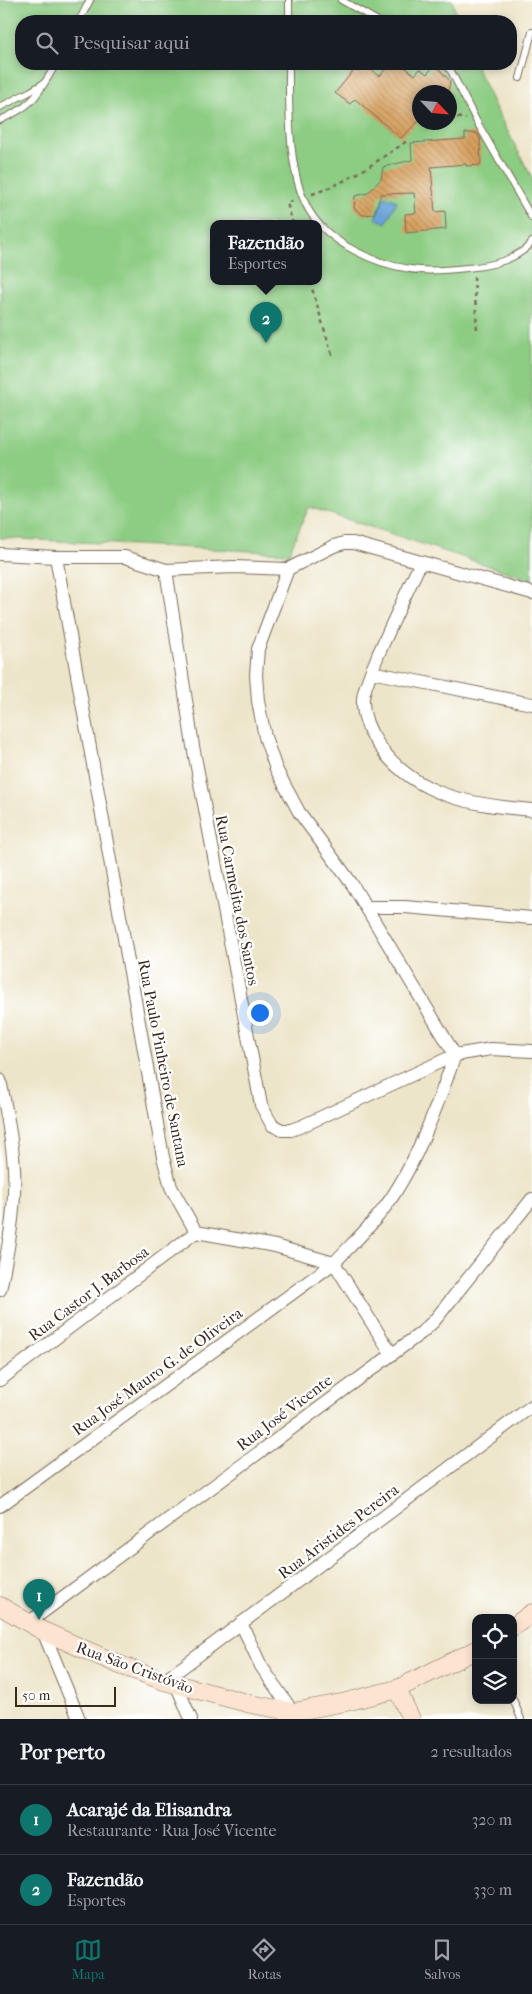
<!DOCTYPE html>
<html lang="pt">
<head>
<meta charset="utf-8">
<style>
  :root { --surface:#171b24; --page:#20242c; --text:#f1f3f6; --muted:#9ea1a6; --line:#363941; --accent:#0f766e }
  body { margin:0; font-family:"IM FELL French Canon",serif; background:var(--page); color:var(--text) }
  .controls { position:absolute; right:15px; bottom:15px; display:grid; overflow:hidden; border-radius:10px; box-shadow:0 2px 8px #0003 }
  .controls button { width:45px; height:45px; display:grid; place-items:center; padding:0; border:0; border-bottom:1px solid var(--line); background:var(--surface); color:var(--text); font:25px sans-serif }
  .compass { position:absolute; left:412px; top:85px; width:45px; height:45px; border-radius:50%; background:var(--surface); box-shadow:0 2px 8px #0003; rotate:116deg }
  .scale { position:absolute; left:15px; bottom:12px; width:101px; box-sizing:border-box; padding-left:5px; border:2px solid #3b2a1e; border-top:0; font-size:14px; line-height:18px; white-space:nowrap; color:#3b2a1e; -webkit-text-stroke:4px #fff; paint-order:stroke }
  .you { position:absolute; left:259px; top:1012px; width:18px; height:18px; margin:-12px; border:4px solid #fff; border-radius:50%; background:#1a73e8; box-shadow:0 0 0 8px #1a73e833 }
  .badge { display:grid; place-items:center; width:32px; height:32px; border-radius:50%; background:var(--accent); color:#fff; font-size:16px; font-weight:700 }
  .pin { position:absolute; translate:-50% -41px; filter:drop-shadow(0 1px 2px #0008) }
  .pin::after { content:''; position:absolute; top:26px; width:18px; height:15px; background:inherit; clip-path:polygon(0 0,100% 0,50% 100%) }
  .popup { position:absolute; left:210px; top:220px; width:112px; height:65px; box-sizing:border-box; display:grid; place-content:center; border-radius:10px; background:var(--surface); filter:drop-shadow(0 1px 4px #0005); font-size:16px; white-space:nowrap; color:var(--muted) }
  .popup b { font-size:19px; color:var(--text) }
  .popup::after { content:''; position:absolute; left:50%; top:100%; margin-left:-10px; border:10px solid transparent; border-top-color:var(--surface) }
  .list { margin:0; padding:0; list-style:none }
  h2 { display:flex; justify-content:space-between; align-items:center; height:65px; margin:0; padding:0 20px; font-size:21px }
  h2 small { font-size:16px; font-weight:400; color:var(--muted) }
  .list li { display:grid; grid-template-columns:32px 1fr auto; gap:15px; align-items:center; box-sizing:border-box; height:70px; padding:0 20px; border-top:1px solid var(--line) }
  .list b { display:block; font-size:19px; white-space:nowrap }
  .list p { margin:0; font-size:16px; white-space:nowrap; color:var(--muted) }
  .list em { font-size:16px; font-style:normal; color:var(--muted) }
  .icon { flex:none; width:28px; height:28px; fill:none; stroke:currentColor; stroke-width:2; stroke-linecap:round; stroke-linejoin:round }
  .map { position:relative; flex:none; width:532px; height:1719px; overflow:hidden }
  .search { position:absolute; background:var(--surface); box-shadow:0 2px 8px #0003; left:15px; right:15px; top:15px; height:55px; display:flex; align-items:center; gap:12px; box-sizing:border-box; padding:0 18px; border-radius:20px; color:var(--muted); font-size:19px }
  .sheet { height:205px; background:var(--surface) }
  nav { display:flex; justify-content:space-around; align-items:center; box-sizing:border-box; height:70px; border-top:1px solid var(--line); background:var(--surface); font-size:14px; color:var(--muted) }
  nav a { display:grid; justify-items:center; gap:2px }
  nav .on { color:var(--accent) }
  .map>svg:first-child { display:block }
  .park { fill:#8dcc83; stroke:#647b50; fill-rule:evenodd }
  .water { fill:#69a4d9; stroke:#52677c }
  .building { fill:url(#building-back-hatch) }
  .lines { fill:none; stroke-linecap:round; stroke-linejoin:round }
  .service-casing { stroke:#796b5a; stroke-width:8 }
  .minor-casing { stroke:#796b5a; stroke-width:14 }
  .secondary-casing { stroke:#796b5a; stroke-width:19 }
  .path { stroke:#796b5a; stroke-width:2.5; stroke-dasharray:4 4; stroke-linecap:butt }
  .service { stroke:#fff; stroke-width:6 }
  .minor { stroke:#fff; stroke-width:12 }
  .secondary { stroke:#fde4d1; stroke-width:18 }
  .labels { text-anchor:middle; stroke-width:4.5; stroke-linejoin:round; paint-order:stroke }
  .street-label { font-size:16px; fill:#3b2a1e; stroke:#fff }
</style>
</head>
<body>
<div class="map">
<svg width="532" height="1719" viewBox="0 0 532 1719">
  <defs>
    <pattern id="building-back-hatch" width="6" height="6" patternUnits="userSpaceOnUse" patternTransform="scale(1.25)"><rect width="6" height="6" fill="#d7a15f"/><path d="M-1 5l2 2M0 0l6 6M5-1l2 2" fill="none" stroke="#b0834e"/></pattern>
  </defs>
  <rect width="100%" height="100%" fill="#fff"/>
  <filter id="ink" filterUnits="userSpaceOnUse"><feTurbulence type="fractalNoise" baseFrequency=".02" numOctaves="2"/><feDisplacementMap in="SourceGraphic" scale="10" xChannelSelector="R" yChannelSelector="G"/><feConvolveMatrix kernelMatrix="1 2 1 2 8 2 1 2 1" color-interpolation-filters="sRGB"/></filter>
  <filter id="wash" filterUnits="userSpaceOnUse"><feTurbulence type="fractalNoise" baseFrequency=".0096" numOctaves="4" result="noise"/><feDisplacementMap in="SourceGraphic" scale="20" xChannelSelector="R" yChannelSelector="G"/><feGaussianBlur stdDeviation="1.12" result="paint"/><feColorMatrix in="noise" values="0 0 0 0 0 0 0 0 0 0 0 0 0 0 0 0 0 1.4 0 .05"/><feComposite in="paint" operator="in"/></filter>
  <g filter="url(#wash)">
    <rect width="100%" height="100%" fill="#ede5c9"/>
    <path class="park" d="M 0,0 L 452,0 L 458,21 L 21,21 L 21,64 L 475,64 L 496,109 L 532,178 L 532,580 L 309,507 L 289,553 L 0,538 ZM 420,92 L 450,92 L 450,122 L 420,122 ZM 214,224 L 318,224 L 318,282 L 214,282 Z"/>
    <path class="water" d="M 385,196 L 397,201 L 386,223 L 375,218 Z"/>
    <g id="blocks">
      <g class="building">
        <path d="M 359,64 L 363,64 L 380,76 L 389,64 L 401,64 L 415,75 L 420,69 L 427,74 L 434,66 L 439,69 L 450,81 L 448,92 L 420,92 L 420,120 L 401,138 L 355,99 L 350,104 L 335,93 Z"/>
        <path d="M 465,133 L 477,133 L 480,138 L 481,165 L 466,166 L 466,164 L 431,167 L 435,212 L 445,211 L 446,229 L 406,233 L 405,214 L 416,213 L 414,193 L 381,194 L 374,214 L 363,215 L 354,208 L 355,196 L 368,193 L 381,179 L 383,167 L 412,160 L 411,143 L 465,139 Z"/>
      </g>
    </g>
  </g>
  <g filter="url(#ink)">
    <use href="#blocks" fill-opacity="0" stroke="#796b5a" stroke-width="1"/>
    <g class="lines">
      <defs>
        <g id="service">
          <path d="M 289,0 L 289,21"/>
          <path d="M 341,0 L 378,21"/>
          <path d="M 79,21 L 90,0"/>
          <path d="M 289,64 C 289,107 287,175 310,212 C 329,243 375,264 410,269 C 428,272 449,270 467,268 C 489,266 518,260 532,242"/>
          <path d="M 445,64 L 451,71 L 477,122 L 532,218"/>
          <path d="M 520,78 L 532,32"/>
          <path d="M 0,107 L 31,91 L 44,83"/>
          <path d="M 0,120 C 35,105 37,95 56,64"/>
          <path d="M 513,1699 L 521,1719"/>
        </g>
        <g id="minor">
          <path d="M 0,554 L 56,557 L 125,557 L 166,570 L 234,567 L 288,569 L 334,546 L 344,543 L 353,543 L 532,593"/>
          <path d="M 56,557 L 163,1157 L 171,1187 L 196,1232"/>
          <path d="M 421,562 C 406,593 392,624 378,655 C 373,669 365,683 363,698 C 362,715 369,731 378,744 C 414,797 473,805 532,810"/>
          <path d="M 288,569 L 258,649 L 256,675 L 258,701 L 265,737 L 276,769 L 299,812 L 352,884 L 455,1055"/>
          <path d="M 166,570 L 193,746 L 261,1105 L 272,1125 L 282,1130 L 291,1130 L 302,1126 L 455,1055 L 491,1049 L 532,1051"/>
          <path d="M 371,672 L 532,704"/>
          <path d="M 367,907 L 405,907 L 532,918"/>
          <path d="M 0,1080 C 6,1109 12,1138 14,1168 C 16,1209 8,1250 0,1290"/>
          <path d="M 196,1232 L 275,1246 L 334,1263"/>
          <path d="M 334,1263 L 391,1353"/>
          <path d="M 0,1380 L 196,1232"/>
          <path d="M 0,1506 L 334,1263 C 349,1247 365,1232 378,1216 C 412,1176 438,1104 455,1055"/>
          <path d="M 28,1623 L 421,1333 L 434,1321 L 532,1199"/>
          <path d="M 241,1623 L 261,1666 L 294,1714"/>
          <path d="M 43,1631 L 79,1719"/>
          <path d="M 164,1681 L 532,1406"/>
          <path d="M 176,1684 L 191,1719"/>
        </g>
        <g id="secondary">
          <path d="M 0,1606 L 43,1631 L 120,1665 L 164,1681 L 251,1704 L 293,1712 L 346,1702 L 397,1689 L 476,1650"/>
          <path d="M 513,1627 L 532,1613"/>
          <path d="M 397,1689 L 411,1719"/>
        </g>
      </defs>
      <use href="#service" class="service-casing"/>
      <use href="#minor" class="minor-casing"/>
      <use href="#secondary" class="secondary-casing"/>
      <g class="path">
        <path d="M 450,120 L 456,117 L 466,119"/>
        <path d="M 427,129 L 443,122"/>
        <path d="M 312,194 C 347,183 376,162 407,141"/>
        <path d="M 293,224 L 287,203 L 295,200"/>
        <path d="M 474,277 L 477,330"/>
        <path d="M 310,282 L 333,358"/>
      </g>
      <use href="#service" class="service"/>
      <use href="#minor" class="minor"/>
      <use href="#secondary" class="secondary"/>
    </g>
  </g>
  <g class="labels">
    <g class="street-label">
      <text transform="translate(238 900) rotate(79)" y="6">Rua Carmelita dos Santos</text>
      <text transform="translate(164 1063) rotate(79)" y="6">Rua Paulo Pinheiro de Santana</text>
      <text transform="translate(88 1293) rotate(-37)" y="6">Rua Castor J. Barbosa</text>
      <text transform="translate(157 1371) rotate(-36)" y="6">Rua José Mauro G. de Oliveira</text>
      <text transform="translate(284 1412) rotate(-37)" y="6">Rua José Vicente</text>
      <text transform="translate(338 1531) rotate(-37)" y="6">Rua Aristides Pereira</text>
      <text transform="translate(135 1667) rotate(20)" y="6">Rua São Cristóvão</text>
    </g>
  </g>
</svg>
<div class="controls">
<button><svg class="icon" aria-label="locate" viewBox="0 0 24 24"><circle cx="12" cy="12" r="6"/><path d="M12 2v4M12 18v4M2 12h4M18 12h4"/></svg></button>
<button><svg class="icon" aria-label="layers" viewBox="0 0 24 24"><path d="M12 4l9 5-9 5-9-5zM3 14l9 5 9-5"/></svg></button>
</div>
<svg class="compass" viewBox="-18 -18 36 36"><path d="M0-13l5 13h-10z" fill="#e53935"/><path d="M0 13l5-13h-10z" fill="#9ea1a6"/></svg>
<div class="scale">50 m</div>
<div class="you"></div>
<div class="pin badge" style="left:39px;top:1620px">1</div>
<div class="pin badge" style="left:266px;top:343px">2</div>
<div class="popup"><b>Fazendão</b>Esportes</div>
<div class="search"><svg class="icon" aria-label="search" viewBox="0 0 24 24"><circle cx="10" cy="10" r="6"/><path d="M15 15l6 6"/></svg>Pesquisar aqui</div>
</div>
<section class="sheet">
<h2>Por perto<small>2 resultados</small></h2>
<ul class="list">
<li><span class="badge">1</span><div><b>Acarajé da Elisandra</b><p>Restaurante · Rua José Vicente</p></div><em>320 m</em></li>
<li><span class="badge">2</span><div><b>Fazendão</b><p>Esportes</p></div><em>330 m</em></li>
</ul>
</section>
<nav>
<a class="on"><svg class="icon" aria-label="map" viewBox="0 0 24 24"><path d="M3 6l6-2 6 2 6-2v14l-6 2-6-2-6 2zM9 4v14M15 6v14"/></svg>Mapa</a>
<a><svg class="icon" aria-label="directions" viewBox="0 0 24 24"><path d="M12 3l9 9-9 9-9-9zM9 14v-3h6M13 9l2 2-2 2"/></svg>Rotas</a>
<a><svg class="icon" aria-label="saved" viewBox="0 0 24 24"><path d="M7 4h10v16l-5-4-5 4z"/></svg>Salvos</a>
</nav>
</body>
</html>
